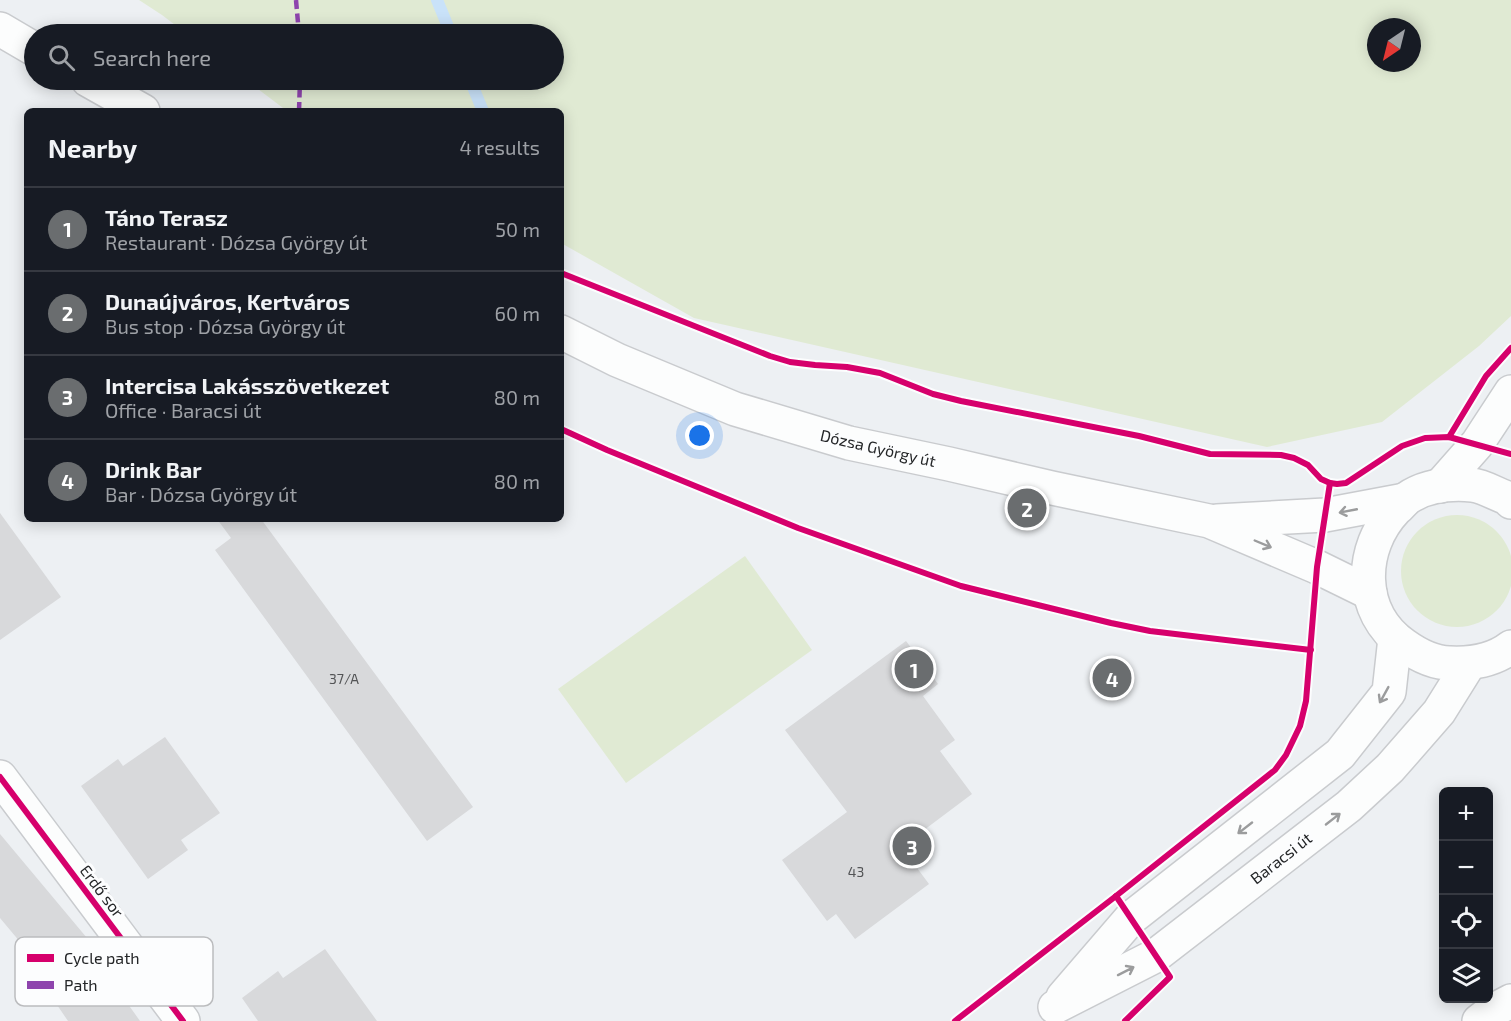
<!DOCTYPE html>
<html lang="en">
<head>
<meta charset="utf-8">
<style>
  :root { --surface:#171b24; --page:#20242c; --text:#f1f3f6; --muted:#9ea1a6; --line:#363941; --accent:#6a6d6f }
  body { margin:0; font-family:"Exo 2",sans-serif; background:var(--page); color:var(--text) }
  .controls { position:absolute; right:18px; bottom:18px; display:grid; overflow:hidden; border-radius:9px; box-shadow:0 3px 15px #0003 }
  .controls button { width:54px; height:54px; display:grid; place-items:center; padding:0; border:0; border-bottom:2px solid var(--line); background:var(--surface); color:var(--text); font:30px sans-serif }
  .compass { position:absolute; left:1367px; top:18px; width:54px; height:54px; border-radius:50%; background:var(--surface); box-shadow:0 3px 15px #0003; rotate:215deg }
  .you { position:absolute; left:700px; top:436px; width:21px; height:21px; margin:-15px; border:4px solid #fff; border-radius:50%; background:#1a73e8; box-shadow:0 0 0 9px #1a73e833 }
  .badge { display:grid; place-items:center; width:39px; height:39px; border-radius:50%; background:var(--accent); color:#fff; font-size:20px; font-weight:700 }
  .pin { position:absolute; translate:-50% -50%; border:3px solid #fff; box-shadow:0 2px 6px #0006 }
  .list { margin:0; padding:0; list-style:none }
  h2 { display:flex; justify-content:space-between; align-items:center; height:78px; margin:0; padding:0 24px; font-size:26px }
  h2 small { font-size:20px; font-weight:400; color:var(--muted) }
  .list li { display:grid; grid-template-columns:39px 1fr auto; gap:18px; align-items:center; box-sizing:border-box; height:84px; padding:0 24px; border-top:2px solid var(--line) }
  .list b { display:block; font-size:22px; white-space:nowrap }
  .list p { margin:0; font-size:20px; white-space:nowrap; color:var(--muted) }
  .list em { font-size:20px; font-style:normal; color:var(--muted) }
  .icon { flex:none; width:33px; height:33px; fill:none; stroke:currentColor; stroke-width:2; stroke-linecap:round; stroke-linejoin:round }
  .map { position:relative; flex:none; width:1511px; height:1021px; overflow:hidden }
  .search { position:absolute; background:var(--surface); box-shadow:0 3px 15px #0003; left:24px; top:24px; width:540px; height:66px; display:flex; align-items:center; gap:15px; box-sizing:border-box; padding:0 21px; border-radius:33px; color:var(--muted); font-size:22px }
  .panel { position:absolute; background:var(--surface); box-shadow:0 3px 15px #0003; left:24px; top:108px; width:540px; height:414px; border-radius:9px }
  .map>svg:first-child { display:block }
  .green { fill:#e0ead3; fill-rule:evenodd }
  .lines { fill:none; stroke-linecap:round; stroke-linejoin:round }
  .stream { stroke:#c9e2f9; stroke-width:12 }
  .building { fill:#d8d9db }
  .minor-casing { stroke:#c9cbce; stroke-width:36 }
  .minor { stroke:#fcfdfd; stroke-width:33 }
  .quiet { stroke:#8e44ad; stroke-width:4.5; stroke-dasharray:9 4.5; stroke-linecap:butt }
  .cycleway-casing { stroke:#fcfdfe; stroke-width:10 }
  .cycleway { stroke:#d6006c; stroke-width:6 }
  .oneway { stroke:#9b9c9d }
  .labels { text-anchor:middle; stroke-width:6; stroke-linejoin:round; paint-order:stroke }
  .number-label { font-size:14px; fill:#535456 }
  .street-label { font-size:16px; fill:#242628; stroke:#fcfdfe }
  .key { fill:#fcfdfe; stroke:#bbbcbe; stroke-width:1.5 }
  .key-label { font-size:16px; fill:#242628 }
</style>
</head>
<body>
<div class="map">
<svg width="1511" height="1021" viewBox="0 0 1511 1021">
  <rect width="100%" height="100%" fill="#edf0f3"/>
  <g class="green">
    <path d="M 139,0 L 1511,0 L 1511,316 L 1479,346 L 1382,422 L 1267,447 L 694,318 L 561,243 L 561,111 L 287,111 L 246,80 L 554,80 L 554,34 L 187,34 L 162,15 ZM 1376,27 L 1412,27 L 1412,63 L 1376,63 Z"/>
    <circle cx="1457" cy="571" r="56"/>
    <path d="M 745,556 L 812,650 L 626,783 L 558,689 Z"/>
  </g>
  <g class="lines">
    <g class="stream">
      <path d="M 437,0 L 451,34"/>
      <path d="M 470,80 L 483,111"/>
    </g>
  </g>
  <g class="building">
    <path d="M 0,513 L 61,597 L 0,640 Z"/>
    <path d="M 217,519 L 261,519 L 473,807 L 427,841 L 215,550 L 231,538 Z"/>
    <path d="M 906,641 L 938,684 L 923,696 L 955,740 L 940,751 L 972,794 L 916,836 L 926,849 L 911,860 L 929,884 L 855,939 L 836,914 L 827,921 L 782,860 L 847,812 L 785,730 Z"/>
    <path d="M 165,737 L 220,813 L 181,840 L 188,850 L 148,879 L 81,786 L 118,759 L 123,766 Z"/>
    <path d="M 0,834 L 92,944 L 88,948 L 140,1021 L 68,1021 L 53,999 L 62,992 L 0,918 Z"/>
    <path d="M 325,949 L 377,1021 L 258,1021 L 242,998 L 278,971 L 283,978 Z"/>
  </g>
  <g class="lines">
    <defs>
      <g id="minor">
        <path d="M 0,29 L 34,49"/>
        <path d="M 88,80 L 143,111"/>
        <path d="M 561,332 L 617,360 L 735,409 L 849,443 L 949,464 L 1052,488 L 1209,521 L 1317,567 L 1370,593"/>
        <path d="M 1440,486 L 1477,444 L 1511,392"/>
        <path d="M 1511,502 L 1507,498 C 1496,494 1483,486 1472,485 C 1450,483 1425,486 1406,499 C 1403,502 1400,506 1396,509 C 1358,549 1358,612 1404,645 C 1418,655 1433,663 1450,663 C 1472,664 1493,661 1511,647"/>
        <path d="M 1217,521 L 1325,515 L 1405,500"/>
        <path d="M 0,777 L 183,1021"/>
        <path d="M 1063,997 L 1131,918 L 1340,754 L 1389,692 L 1395,638"/>
        <path d="M 1055,1007 L 1155,956 L 1349,806 L 1390,768 L 1439,712 L 1469,664"/>
        <path d="M 1479,1021 L 1492,1011 L 1511,1001"/>
      </g>
    </defs>
    <use href="#minor" class="minor-casing"/>
    <use href="#minor" class="minor"/>
    <g class="quiet">
      <path d="M 296,0 L 299,34"/>
      <path d="M 299,111 L 300,80"/>
    </g>
    <defs>
      <g id="cycleway">
        <path d="M 561,273 L 770,356 L 790,362 L 815,365 L 847,367 L 880,373 L 933,394 L 961,401 L 1139,436 L 1210,454 L 1281,455 L 1294,458 L 1308,465 L 1321,479 L 1330,483 L 1337,484 L 1346,483 L 1402,446 L 1425,438 L 1449,437 L 1511,454"/>
        <path d="M 561,429 L 607,450 L 798,528 L 961,586 L 1111,623 L 1150,631 L 1311,650"/>
        <path d="M 1449,437 L 1486,376 L 1511,348"/>
        <path d="M 0,777 L 183,1021"/>
        <path d="M 1116,896 L 1170,977 L 1125,1021"/>
        <path d="M 955,1021 L 1116,896 L 1275,770 L 1286,755 L 1300,726 L 1306,701 L 1317,567 L 1330,483"/>
      </g>
    </defs>
    <use href="#cycleway" class="cycleway-casing"/>
    <use href="#cycleway" class="cycleway"/>
  </g>
  <defs><path id="oneway-shaft" d="M-6 0H5M1.5-3L5.5 0L1.5 3" fill="none" stroke-width="1.6" stroke-linecap="round" stroke-linejoin="round" transform="scale(1.5)"/></defs>
  <g class="oneway">
    <use href="#oneway-shaft" transform="translate(1348 511) rotate(169)"/>
    <use href="#oneway-shaft" transform="translate(1263 544) rotate(23)"/>
    <use href="#oneway-shaft" transform="translate(1384 695) rotate(119)"/>
    <use href="#oneway-shaft" transform="translate(1333 819) rotate(-38)"/>
    <use href="#oneway-shaft" transform="translate(1245 828) rotate(142)"/>
    <use href="#oneway-shaft" transform="translate(1126 971) rotate(-27)"/>
  </g>
  <g class="labels">
    <g class="number-label">
      <text x="344" y="684">37/A</text>
      <text x="856" y="877">43</text>
    </g>
    <g class="street-label">
      <text transform="translate(878 448) rotate(13)" y="6">Dózsa György út</text>
      <text transform="translate(1281 858) rotate(-38)" y="6">Baracsi út</text>
      <text transform="translate(102 891) rotate(53)" y="6">Erdő sor</text>
    </g>
  </g>
  <rect x="15" y="937" width="198" height="69" rx="9" class="key"/>
  <rect x="27" y="954" width="27" height="8" fill="#d6006c"/>
  <rect x="27" y="981" width="27" height="8" fill="#8e44ad"/>
  <g class="key-label">
    <text x="64" y="964">Cycle path</text>
    <text x="64" y="991">Path</text>
  </g>
</svg>
<div class="controls">
<button>+</button>
<button>−</button>
<button><svg class="icon" aria-label="locate" viewBox="0 0 24 24"><circle cx="12" cy="12" r="6"/><path d="M12 2v4M12 18v4M2 12h4M18 12h4"/></svg></button>
<button><svg class="icon" aria-label="layers" viewBox="0 0 24 24"><path d="M12 4l9 5-9 5-9-5zM3 14l9 5 9-5"/></svg></button>
</div>
<svg class="compass" viewBox="-18 -18 36 36"><path d="M0-13l5 13h-10z" fill="#e53935"/><path d="M0 13l5-13h-10z" fill="#9ea1a6"/></svg>
<div class="you"></div>
<div class="pin badge" style="left:914px;top:669px">1</div>
<div class="pin badge" style="left:1027px;top:508px">2</div>
<div class="pin badge" style="left:912px;top:846px">3</div>
<div class="pin badge" style="left:1112px;top:678px">4</div>
<div class="search"><svg class="icon" aria-label="search" viewBox="0 0 24 24"><circle cx="10" cy="10" r="6"/><path d="M15 15l6 6"/></svg>Search here</div>
<section class="panel">
<h2>Nearby<small>4 results</small></h2>
<ul class="list">
<li><span class="badge">1</span><div><b>Táno Terasz</b><p>Restaurant · Dózsa György út</p></div><em>50 m</em></li>
<li><span class="badge">2</span><div><b>Dunaújváros, Kertváros</b><p>Bus stop · Dózsa György út</p></div><em>60 m</em></li>
<li><span class="badge">3</span><div><b>Intercisa Lakásszövetkezet</b><p>Office · Baracsi út</p></div><em>80 m</em></li>
<li><span class="badge">4</span><div><b>Drink Bar</b><p>Bar · Dózsa György út</p></div><em>80 m</em></li>
</ul>
</section>
</div>
</body>
</html>
